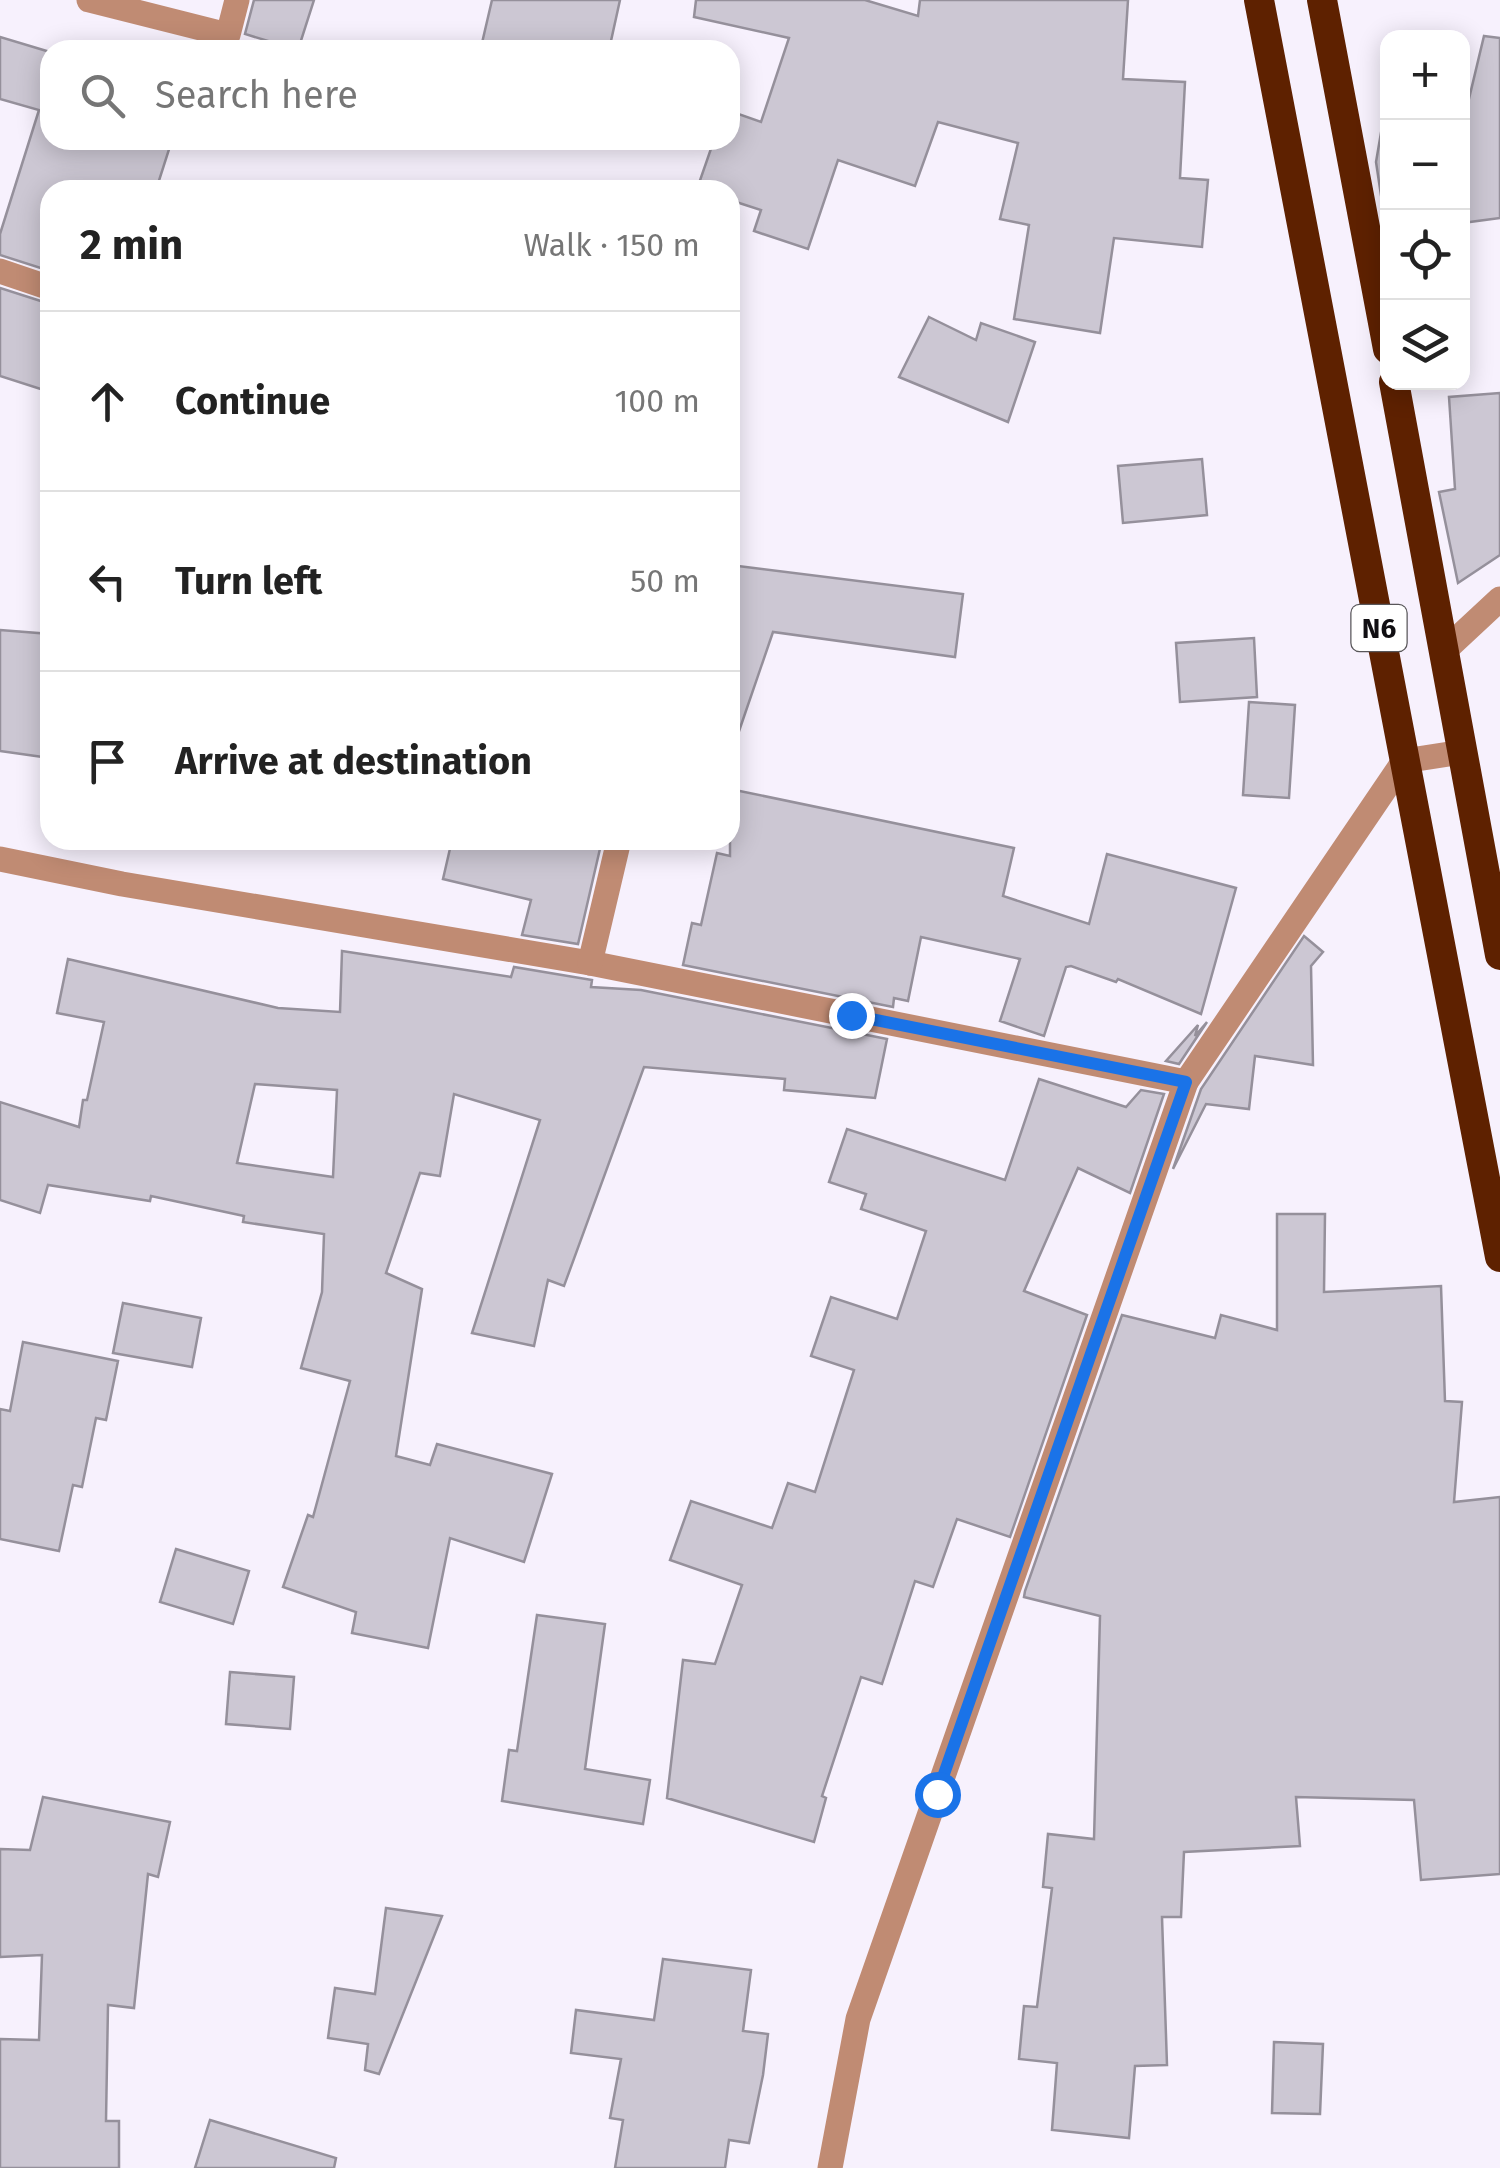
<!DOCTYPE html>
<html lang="en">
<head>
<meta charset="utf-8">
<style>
  :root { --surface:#fff; --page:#f6f6f6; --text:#222; --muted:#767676; --line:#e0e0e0 }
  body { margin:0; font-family:"Fira Sans",sans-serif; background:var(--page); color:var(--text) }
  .controls { position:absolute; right:30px; top:30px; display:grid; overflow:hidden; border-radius:20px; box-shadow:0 5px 25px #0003 }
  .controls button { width:90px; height:90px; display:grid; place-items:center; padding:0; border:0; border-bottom:2px solid var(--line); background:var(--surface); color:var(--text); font:50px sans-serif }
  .stop { position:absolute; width:30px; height:30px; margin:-22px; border:8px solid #1a73e8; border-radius:50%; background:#fff }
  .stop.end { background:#1a73e8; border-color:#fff; box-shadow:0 2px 10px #0008 }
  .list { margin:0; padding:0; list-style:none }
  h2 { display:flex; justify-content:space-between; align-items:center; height:130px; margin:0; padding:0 40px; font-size:42px }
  h2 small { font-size:32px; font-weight:400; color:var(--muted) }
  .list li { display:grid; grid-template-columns:65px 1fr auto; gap:30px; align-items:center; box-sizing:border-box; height:180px; padding:0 40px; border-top:2px solid var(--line) }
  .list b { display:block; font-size:38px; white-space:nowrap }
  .list em { font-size:32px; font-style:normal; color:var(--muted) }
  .icon { flex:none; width:55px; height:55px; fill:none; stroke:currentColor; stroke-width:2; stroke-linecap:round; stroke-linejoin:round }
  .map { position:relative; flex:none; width:1500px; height:2168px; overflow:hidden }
  .search { position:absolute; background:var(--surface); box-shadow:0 5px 25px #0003; left:40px; top:40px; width:700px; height:110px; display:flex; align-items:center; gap:25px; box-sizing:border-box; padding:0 35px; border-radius:30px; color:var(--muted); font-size:38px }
  .panel { position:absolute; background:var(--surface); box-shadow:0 5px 25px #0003; left:40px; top:180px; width:700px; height:670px; border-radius:30px }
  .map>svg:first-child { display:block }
  .building { fill:#ccc7d3; stroke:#95909b; stroke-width:2.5; fill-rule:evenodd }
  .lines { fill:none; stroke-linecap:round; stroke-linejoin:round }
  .minor { stroke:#c08b73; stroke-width:25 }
  .highway { stroke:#5e2100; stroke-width:30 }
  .route { stroke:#1a73e8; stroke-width:12 }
  .labels { text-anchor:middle; stroke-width:8; stroke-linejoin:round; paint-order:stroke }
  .shield { fill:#fff; stroke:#585659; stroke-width:2.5 }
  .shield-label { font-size:28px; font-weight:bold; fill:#100e12 }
</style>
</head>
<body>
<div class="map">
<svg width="1500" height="2168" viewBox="0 0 1500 2168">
  <rect width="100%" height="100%" fill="#f7f1fd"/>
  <g class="building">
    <path d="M 254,0 L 314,0 L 298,50 L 245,34 Z"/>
    <path d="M 492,0 L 620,0 L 609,50 L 513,50 L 482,43 Z"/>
    <path d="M 696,0 L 865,0 L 918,16 L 920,0 L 1128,0 L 1123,79 L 1185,82 L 1180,178 L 1208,180 L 1202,247 L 1114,238 L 1100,333 L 1014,319 L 1029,225 L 1000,219 L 1018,143 L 938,122 L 915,186 L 838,160 L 808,249 L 754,231 L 761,210 L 730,200 L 730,190 L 697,189 L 714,140 L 730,140 L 730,111 L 761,122 L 789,38 L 694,17 Z"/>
    <path d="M 1484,36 L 1500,38 L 1500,218 L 1462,223 L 1462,128 Z"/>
    <path d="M 0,37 L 50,52 L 50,140 L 172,140 L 156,190 L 50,190 L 50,271 L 0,255 L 0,234 L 39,110 L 0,99 Z"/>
    <path d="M 1383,121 L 1388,121 L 1387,235 L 1376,162 Z"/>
    <path d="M 0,288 L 50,304 L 50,392 L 0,376 Z"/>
    <path d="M 929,317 L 976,340 L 981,323 L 1035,342 L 1008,422 L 899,377 Z"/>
    <path d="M 1500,393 L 1500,555 L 1458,583 L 1439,492 L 1455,489 L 1449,397 Z"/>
    <path d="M 1202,459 L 1207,515 L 1123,523 L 1118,466 Z"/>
    <path d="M 730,565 L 963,594 L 955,657 L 773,632 L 737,737 L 730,736 Z"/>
    <path d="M 0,630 L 50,634 L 50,758 L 0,751 Z"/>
    <path d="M 1254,638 L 1257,697 L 1180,702 L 1176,643 Z"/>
    <path d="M 1249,702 L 1295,705 L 1289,798 L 1243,795 Z"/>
    <path d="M 730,789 L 1014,848 L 1003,896 L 1089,924 L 1107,854 L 1236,888 L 1201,1014 L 1118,979 L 1116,982 L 1071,966 L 1066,967 L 1044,1036 L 1000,1021 L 1020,959 L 921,937 L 908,1001 L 894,998 L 893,1007 L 683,965 L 692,923 L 701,925 L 717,853 L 730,856 Z"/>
    <path d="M 452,840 L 602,840 L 578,944 L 522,935 L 531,900 L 443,879 Z"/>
    <path d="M 1304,936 L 1323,952 L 1311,966 L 1313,1065 L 1255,1056 L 1249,1109 L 1206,1104 L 1173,1169 L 1201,1089 Z"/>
    <path d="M 342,951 L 511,977 L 514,967 L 592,980 L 591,987 L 641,990 L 887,1039 L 875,1098 L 784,1090 L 785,1079 L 644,1067 L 564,1286 L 548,1280 L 534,1346 L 472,1333 L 540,1120 L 454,1094 L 440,1176 L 420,1173 L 386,1273 L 422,1289 L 396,1456 L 430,1465 L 437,1444 L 552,1474 L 524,1562 L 450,1538 L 428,1648 L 352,1633 L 356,1612 L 283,1587 L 308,1515 L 313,1517 L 350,1381 L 301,1368 L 322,1292 L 324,1234 L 243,1222 L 244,1216 L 151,1196 L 150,1201 L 48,1185 L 40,1213 L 0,1200 L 0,1102 L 79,1127 L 83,1100 L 87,1100 L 104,1022 L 57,1013 L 68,959 L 278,1008 L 340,1012 ZM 255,1084 L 337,1090 L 333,1177 L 237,1163 Z"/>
    <path d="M 1207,1022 L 1179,1064 L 1166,1061 L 1198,1025 L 1195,1036 Z"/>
    <path d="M 1039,1079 L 1126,1107 L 1141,1090 L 1164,1094 L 1130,1193 L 1078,1168 L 1024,1291 L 1087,1315 L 1010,1537 L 957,1519 L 933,1587 L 915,1581 L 882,1684 L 861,1677 L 822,1796 L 826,1798 L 814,1842 L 667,1798 L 683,1660 L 715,1664 L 742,1585 L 670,1560 L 691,1501 L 772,1528 L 788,1483 L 815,1492 L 854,1370 L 811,1356 L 831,1297 L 897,1319 L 926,1231 L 861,1209 L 866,1194 L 829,1182 L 847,1129 L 1005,1180 Z"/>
    <path d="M 1277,1214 L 1325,1214 L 1324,1292 L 1441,1286 L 1445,1401 L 1462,1402 L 1454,1502 L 1500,1497 L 1500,1874 L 1421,1880 L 1414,1800 L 1296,1797 L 1300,1846 L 1184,1852 L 1181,1917 L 1162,1917 L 1167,2065 L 1135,2066 L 1129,2138 L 1052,2130 L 1057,2063 L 1019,2059 L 1024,2006 L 1037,2007 L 1052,1888 L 1043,1887 L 1048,1834 L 1094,1839 L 1100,1616 L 1024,1597 L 1025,1591 L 1122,1315 L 1215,1338 L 1221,1315 L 1277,1330 Z"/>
    <path d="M 123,1303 L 201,1318 L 192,1367 L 113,1353 Z"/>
    <path d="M 23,1342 L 118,1361 L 106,1420 L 96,1418 L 82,1487 L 73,1485 L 59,1551 L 0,1539 L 0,1409 L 10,1411 Z"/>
    <path d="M 176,1549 L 249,1571 L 233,1624 L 160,1602 Z"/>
    <path d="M 537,1615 L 605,1624 L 585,1769 L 650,1780 L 643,1824 L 502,1801 L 509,1750 L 517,1751 Z"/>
    <path d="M 230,1672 L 294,1677 L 290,1729 L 226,1724 Z"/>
    <path d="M 43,1797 L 170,1822 L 158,1877 L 148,1874 L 134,2008 L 108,2005 L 106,2121 L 119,2121 L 119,2168 L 0,2168 L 0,2039 L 39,2040 L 42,1955 L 0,1957 L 0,1849 L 30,1850 Z"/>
    <path d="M 386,1908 L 442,1916 L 379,2074 L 365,2070 L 368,2044 L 328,2038 L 335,1988 L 375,1994 Z"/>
    <path d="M 663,1959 L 751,1970 L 743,2031 L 768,2034 L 763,2075 L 749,2143 L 729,2140 L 725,2168 L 615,2168 L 623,2120 L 610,2118 L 621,2059 L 571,2053 L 576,2010 L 654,2020 Z"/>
    <path d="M 1274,2042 L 1323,2044 L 1320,2114 L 1272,2113 Z"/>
    <path d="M 210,2120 L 336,2158 L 334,2168 L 195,2168 Z"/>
  </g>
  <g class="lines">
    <g class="minor">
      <path d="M 89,0 L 228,35 L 237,0"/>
      <path d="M 0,271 L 50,288"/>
      <path d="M 1444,651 L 1500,599"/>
      <path d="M 0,859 L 122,884 L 590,963 L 1186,1082 L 1404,761 L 1462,752"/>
      <path d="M 590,963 L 619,840"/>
      <path d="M 830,2168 L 858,2019 L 1186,1082"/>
    </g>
    <g class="highway">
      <path d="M 1259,0 L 1500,1257"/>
      <path d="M 1322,0 L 1388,349"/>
      <path d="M 1394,382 L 1500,955"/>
    </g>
  </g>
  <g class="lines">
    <path class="route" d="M 851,1015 L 1186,1082 L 937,1794"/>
  </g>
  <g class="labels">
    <rect class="shield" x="1351.5" y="605" width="55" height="46" rx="8"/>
    <g class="shield-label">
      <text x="1379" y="638">N6</text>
    </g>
  </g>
</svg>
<div class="controls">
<button>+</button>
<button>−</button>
<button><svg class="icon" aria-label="locate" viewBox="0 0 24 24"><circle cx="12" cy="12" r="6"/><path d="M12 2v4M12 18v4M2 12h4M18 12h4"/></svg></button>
<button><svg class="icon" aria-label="layers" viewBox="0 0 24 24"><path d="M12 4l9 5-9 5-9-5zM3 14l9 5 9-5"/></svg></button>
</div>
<div class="stop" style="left:937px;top:1794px"></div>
<div class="stop end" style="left:851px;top:1015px"></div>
<div class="search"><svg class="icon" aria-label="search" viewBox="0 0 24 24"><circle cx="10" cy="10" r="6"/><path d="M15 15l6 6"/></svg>Search here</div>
<section class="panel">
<h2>2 min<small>Walk · 150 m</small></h2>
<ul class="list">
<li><svg class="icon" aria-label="ahead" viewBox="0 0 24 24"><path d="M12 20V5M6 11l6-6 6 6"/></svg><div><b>Continue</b></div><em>100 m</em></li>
<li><svg class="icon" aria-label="left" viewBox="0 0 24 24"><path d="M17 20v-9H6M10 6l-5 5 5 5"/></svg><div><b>Turn left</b></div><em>50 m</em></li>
<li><svg class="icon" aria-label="arrive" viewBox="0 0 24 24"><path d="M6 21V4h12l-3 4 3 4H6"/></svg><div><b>Arrive at destination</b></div></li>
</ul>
</section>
</div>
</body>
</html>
